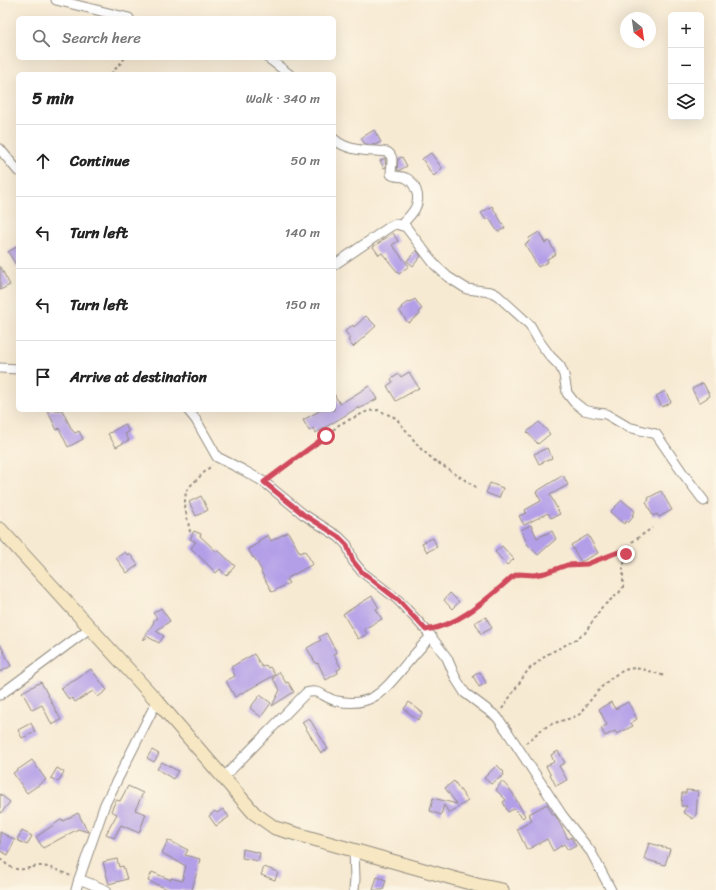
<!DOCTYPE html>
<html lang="en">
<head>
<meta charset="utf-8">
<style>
  :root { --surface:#fff; --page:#f2f2f2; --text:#222; --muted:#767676; --line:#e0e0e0 }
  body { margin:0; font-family:Sriracha,sans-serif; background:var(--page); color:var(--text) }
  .controls { position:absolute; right:12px; top:12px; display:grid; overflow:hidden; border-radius:6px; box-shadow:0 4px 16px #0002 }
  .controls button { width:36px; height:36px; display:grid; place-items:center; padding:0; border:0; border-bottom:1px solid var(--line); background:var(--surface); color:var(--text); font:20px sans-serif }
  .compass { position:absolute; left:620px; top:12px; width:36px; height:36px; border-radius:50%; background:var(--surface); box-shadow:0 4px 16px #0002; rotate:151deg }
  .stop { position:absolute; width:12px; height:12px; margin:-9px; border:3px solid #d1495b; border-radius:50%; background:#fff }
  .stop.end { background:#d1495b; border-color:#fff; box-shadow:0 1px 4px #0008 }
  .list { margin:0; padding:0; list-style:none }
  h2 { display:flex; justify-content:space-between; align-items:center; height:52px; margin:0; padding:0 16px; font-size:17px }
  h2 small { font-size:13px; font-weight:400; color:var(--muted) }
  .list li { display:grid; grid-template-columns:26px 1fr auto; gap:12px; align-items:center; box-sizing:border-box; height:72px; padding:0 16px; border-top:1px solid var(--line) }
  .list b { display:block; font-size:15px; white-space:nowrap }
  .list em { font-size:13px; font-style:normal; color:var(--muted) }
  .icon { flex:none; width:22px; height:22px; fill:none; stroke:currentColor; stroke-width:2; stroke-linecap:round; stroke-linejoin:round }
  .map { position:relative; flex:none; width:716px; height:890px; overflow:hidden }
  .search { position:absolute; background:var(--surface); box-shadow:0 4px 16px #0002; left:16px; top:16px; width:320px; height:44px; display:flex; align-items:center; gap:10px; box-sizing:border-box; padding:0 14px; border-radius:6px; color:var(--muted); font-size:15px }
  .panel { position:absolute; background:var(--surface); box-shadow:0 4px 16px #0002; left:16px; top:72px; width:320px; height:340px; border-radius:6px }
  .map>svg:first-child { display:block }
  .building { fill:#b39ee8 }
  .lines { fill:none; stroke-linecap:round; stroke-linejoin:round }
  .minor-casing { stroke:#918a7f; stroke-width:11 }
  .secondary-casing { stroke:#918a7f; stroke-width:15 }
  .path { stroke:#918a7f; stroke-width:2; stroke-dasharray:3 3; stroke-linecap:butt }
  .minor { stroke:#fff; stroke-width:9 }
  .secondary { stroke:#f7e8c3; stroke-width:13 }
  .route { stroke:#d1495b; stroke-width:5 }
</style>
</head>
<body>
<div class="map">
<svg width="716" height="890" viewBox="0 0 716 890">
  <rect width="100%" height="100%" fill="#fcf5e5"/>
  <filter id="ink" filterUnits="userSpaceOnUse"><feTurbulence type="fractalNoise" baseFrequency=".025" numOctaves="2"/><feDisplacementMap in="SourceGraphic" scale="8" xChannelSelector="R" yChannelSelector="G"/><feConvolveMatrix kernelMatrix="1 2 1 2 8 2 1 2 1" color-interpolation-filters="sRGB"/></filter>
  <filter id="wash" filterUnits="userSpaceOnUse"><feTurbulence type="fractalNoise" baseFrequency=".012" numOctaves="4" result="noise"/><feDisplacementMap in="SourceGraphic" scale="16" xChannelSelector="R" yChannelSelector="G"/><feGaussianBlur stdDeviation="0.9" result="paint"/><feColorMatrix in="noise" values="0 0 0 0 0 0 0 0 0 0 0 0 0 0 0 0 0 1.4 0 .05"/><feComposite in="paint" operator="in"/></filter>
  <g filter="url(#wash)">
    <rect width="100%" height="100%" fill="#f7ead3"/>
    <g id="blocks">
      <g class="building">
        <path d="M 374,130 L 381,142 L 375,145 L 365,144 L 361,138 Z"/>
        <path d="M 431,153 L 442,168 L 434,176 L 428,170 L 429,169 L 422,159 Z"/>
        <path d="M 402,157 L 407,166 L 400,170 L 397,170 L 398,159 Z"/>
        <path d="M 385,158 L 386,167 L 384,168 L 380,161 Z"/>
        <path d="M 492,206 L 505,228 L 498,232 L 489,218 L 486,220 L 481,213 Z"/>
        <path d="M 539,232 L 545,243 L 549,241 L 556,254 L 547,259 L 548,262 L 538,267 L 525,244 L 530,241 L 529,238 Z"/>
        <path d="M 393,233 L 398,241 L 392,245 L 409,266 L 399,274 L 382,253 L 379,255 L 373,247 Z"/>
        <path d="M 18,246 L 18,268 L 8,252 Z"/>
        <path d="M 416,250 L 421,256 L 413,266 L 407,261 Z"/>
        <path d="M 0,266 L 10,285 L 0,290 Z"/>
        <path d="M 415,299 L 422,309 L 419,311 L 420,314 L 408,323 L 399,310 L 402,308 L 401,307 L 409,301 L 410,302 Z"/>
        <path d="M 366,316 L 376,326 L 353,347 L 348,340 L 350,338 L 345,331 L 353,325 L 354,327 Z"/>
        <path d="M 409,372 L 419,388 L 396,401 L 387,386 L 393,382 L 391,379 L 399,374 L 401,377 Z"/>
        <path d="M 703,383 L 710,396 L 699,403 L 692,389 Z"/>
        <path d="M 369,386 L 377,399 L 359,409 L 359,407 L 316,433 L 314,428 L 309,431 L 303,420 L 321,410 L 334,410 L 334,394 L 340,404 Z"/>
        <path d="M 665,391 L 671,402 L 662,407 L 656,396 Z"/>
        <path d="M 47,410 L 62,410 L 72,430 L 75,433 L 79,431 L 83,439 L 68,447 L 59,428 L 57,430 Z"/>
        <path d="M 539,422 L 550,434 L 538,444 L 527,432 Z"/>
        <path d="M 125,424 L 129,432 L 125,434 L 129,440 L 116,447 L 108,434 Z"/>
        <path d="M 547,448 L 552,458 L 539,464 L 534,454 Z"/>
        <path d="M 563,475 L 568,485 L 550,495 L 560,514 L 551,518 L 548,513 L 524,525 L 519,516 L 526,513 L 525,510 L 541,501 L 536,492 Z"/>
        <path d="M 490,483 L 503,488 L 499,498 L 486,493 Z"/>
        <path d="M 661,491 L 672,510 L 659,517 L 657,514 L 653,516 L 646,502 L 649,500 L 648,498 Z"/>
        <path d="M 201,496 L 208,510 L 196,516 L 189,502 Z"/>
        <path d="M 622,500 L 635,511 L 632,515 L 634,516 L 628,523 L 626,521 L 624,524 L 610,512 Z"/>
        <path d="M 531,525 L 537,538 L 552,531 L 556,539 L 538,555 L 528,545 L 521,530 Z"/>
        <path d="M 194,531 L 201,534 L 200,536 L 217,552 L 219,551 L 235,566 L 226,576 L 220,569 L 216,573 L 191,548 L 196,542 L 190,539 Z"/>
        <path d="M 288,532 L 300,553 L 305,551 L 313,564 L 286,579 L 289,583 L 272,592 L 261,572 L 262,571 L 254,557 L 253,558 L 248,549 L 259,543 L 258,541 L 268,535 L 271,541 Z"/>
        <path d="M 588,535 L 598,553 L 581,562 L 571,545 Z"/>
        <path d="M 433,538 L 437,547 L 427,552 L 422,543 Z"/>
        <path d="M 502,546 L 514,559 L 507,565 L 495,552 Z"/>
        <path d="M 125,552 L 127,555 L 129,553 L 138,565 L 127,573 L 116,558 Z"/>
        <path d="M 450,593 L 459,602 L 452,609 L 444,600 Z"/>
        <path d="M 372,596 L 379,608 L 376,609 L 382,619 L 364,629 L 367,634 L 358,639 L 343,614 Z"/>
        <path d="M 161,608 L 170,621 L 156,631 L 164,636 L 159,643 L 148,637 L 143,640 L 154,622 L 153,621 L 157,618 L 153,613 Z"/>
        <path d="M 486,617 L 492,628 L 481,634 L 475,622 Z"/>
        <path d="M 326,633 L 337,653 L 334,654 L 341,668 L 337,670 L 338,673 L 326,680 L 318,663 L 316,664 L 307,648 L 321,640 L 319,637 Z"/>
        <path d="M 0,644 L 11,666 L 0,672 Z"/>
        <path d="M 254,654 L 262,667 L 266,665 L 268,668 L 270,667 L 275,675 L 235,697 L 226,681 L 235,676 L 231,667 Z"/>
        <path d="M 91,669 L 107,690 L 98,697 L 93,691 L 75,702 L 72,698 L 69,700 L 61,688 L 77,679 Z"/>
        <path d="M 279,671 L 286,683 L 288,682 L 294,692 L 272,706 L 280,690 L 273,679 Z"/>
        <path d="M 480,672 L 486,683 L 479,687 L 473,676 Z"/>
        <path d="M 41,682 L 61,720 L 52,725 L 42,705 L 32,710 L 22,692 Z"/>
        <path d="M 260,695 L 271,703 L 261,717 L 250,708 Z"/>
        <path d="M 409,702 L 423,713 L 418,720 L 404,709 Z"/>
        <path d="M 611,702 L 615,709 L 628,702 L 637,719 L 631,723 L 633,726 L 617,734 L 615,731 L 605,736 L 601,728 L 607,725 L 599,709 Z"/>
        <path d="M 309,718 L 328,749 L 321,753 L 302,722 Z"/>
        <path d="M 31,723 L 35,732 L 22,738 L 18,730 Z"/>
        <path d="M 152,750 L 159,754 L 154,762 L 147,758 Z"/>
        <path d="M 558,751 L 565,763 L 559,766 L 567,780 L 556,786 L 546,766 L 554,762 L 551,755 Z"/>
        <path d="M 32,760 L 46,780 L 27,793 L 13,773 Z"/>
        <path d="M 162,762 L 178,771 L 173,779 L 157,769 Z"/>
        <path d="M 497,765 L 504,772 L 503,773 L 504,775 L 491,784 L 484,778 Z"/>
        <path d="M 57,768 L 64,772 L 58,782 L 51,778 Z"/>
        <path d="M 454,781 L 468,801 L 449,813 L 444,805 L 441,815 L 430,811 L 433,798 L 457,804 L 445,788 Z"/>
        <path d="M 502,781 L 512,792 L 525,816 L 523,818 L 514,809 L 508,812 L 503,802 L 506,800 L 496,790 Z"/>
        <path d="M 128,786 L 143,793 L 135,810 L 146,814 L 139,833 L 121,825 L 114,838 L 106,834 L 117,814 L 111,811 L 116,800 L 120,801 Z"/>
        <path d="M 686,790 L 697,791 L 698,790 L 696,815 L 693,819 L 683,812 L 687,806 L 681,806 L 682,793 L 686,793 Z"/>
        <path d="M 0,794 L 10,802 L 0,814 Z"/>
        <path d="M 547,804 L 553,815 L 555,815 L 557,818 L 568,839 L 571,837 L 576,846 L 568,850 L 564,844 L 553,851 L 547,839 L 527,850 L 517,829 L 532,821 L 529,814 Z"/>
        <path d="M 223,809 L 229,817 L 216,826 L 209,816 L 215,811 L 217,813 Z"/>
        <path d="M 78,813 L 88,832 L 78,829 L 43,848 L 36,837 L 62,819 L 63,821 Z"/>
        <path d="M 22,831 L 32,836 L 27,845 L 17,840 Z"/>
        <path d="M 0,832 L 15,840 L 8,855 L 0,851 Z"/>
        <path d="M 168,840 L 188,850 L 185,855 L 200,859 L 192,890 L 170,890 L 148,881 L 152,872 L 171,880 L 171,878 L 182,881 L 186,866 L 162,853 Z"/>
        <path d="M 649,843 L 670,849 L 665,865 L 644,859 Z"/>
        <path d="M 243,849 L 260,853 L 258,861 L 242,858 Z"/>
        <path d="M 117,859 L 119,867 L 123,866 L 127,879 L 109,884 L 103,862 Z"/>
        <path d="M 264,867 L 278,872 L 275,880 L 261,875 Z"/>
        <path d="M 377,877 L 386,880 L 383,890 L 373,890 Z"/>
      </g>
    </g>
  </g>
  <g filter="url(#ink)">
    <use href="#blocks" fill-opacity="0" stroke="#918a7f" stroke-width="1"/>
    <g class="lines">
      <defs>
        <g id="minor">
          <path d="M 56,0 L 129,18"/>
          <path d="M 268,58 L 289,74"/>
          <path d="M 334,139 C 348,152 369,150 387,152 C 395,156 391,166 391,174 C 395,178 401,175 406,178 C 411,180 414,185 416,190 C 422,205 411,215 401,225"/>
          <path d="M 0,149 L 18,171"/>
          <path d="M 334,265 L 391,226 L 396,224 L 406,227 L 435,265 L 448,277 L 467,289 L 491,292 L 497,295 L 530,325 L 539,341 L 550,356 L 560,366 L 564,375 L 567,393 L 574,402 L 584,410 L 597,413 L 606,414 L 628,427 L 656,434 L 682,472 L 704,501"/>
          <path d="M 0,368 L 18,369"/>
          <path d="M 188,410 L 196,420 L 217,457 L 243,470 L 264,482 L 303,514 L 339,537 L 347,545 L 353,561 L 362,572 L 398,600 L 426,630 L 447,658 L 456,679 L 465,693 L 497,717 L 507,731 L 562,815 L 591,852 L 611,890"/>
          <path d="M 0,695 L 90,628"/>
          <path d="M 223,778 L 306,693 C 320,688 325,699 337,701 C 370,708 383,692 403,668 C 412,657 422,646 431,636"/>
          <path d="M 79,879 L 106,890"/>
          <path d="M 76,890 L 79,879 L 105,804 L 157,701"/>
          <path d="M 354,890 L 355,879 L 354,851"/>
        </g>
        <path id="secondary" d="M 0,529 L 157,701 L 254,813 L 275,828 L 477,885 L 502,890"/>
      </defs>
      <use href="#minor" class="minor-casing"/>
      <use href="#secondary" class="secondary-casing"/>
      <g class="path">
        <path d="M 111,74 L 125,58"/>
        <path d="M 271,477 L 317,444 L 340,424 L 368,411 L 378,410 L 396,418 L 421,449 L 435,461 L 476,487"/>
        <path d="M 190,532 C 188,519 181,501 188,488 L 212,465"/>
        <path d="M 435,628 C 463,622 491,595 512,577 L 518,574 L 534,575 L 545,573 L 567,565 L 587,564 L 629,548"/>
        <path d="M 502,709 L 528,670 L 548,654 L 575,640 L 585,633 L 602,607 L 619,593 L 623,587 L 623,568 L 626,555 L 632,542 L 652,528"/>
        <path d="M 526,743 C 534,736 542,728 552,724 C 562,720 571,719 580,714 C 591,699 609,674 628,669 C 639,666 654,673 665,676"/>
        <path d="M 0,859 C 4,862 8,866 13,868 C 22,872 32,866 41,866 C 52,867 62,872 71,876"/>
      </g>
      <use href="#minor" class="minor"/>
      <use href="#secondary" class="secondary"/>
    </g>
  </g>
  <g class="lines" filter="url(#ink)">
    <path class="route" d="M 326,436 L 264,482 L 303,514 L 339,537 L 347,545 L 353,561 L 362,572 L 398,600 L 426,630 C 460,625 487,599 512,577 L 518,574 L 534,575 L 545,573 L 567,565 L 587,564 L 629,548 L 626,554"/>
  </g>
</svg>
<div class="controls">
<button>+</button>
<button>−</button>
<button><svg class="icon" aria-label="layers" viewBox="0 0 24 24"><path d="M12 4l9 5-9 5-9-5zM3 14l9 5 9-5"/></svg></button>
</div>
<svg class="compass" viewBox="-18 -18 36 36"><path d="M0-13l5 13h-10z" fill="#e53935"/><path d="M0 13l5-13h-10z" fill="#767676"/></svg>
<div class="stop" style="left:326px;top:436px"></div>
<div class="stop end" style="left:626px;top:554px"></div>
<div class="search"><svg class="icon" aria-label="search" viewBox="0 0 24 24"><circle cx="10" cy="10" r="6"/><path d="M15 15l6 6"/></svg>Search here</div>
<section class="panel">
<h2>5 min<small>Walk · 340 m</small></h2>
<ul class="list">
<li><svg class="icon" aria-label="ahead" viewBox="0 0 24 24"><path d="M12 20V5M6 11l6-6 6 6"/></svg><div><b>Continue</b></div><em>50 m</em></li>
<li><svg class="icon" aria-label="left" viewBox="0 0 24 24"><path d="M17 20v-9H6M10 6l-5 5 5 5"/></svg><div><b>Turn left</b></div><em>140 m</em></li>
<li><svg class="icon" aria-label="left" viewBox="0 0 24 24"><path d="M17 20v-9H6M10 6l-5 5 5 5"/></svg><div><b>Turn left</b></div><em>150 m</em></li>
<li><svg class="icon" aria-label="arrive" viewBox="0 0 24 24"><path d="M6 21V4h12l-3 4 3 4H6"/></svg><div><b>Arrive at destination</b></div></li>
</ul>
</section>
</div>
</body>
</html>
